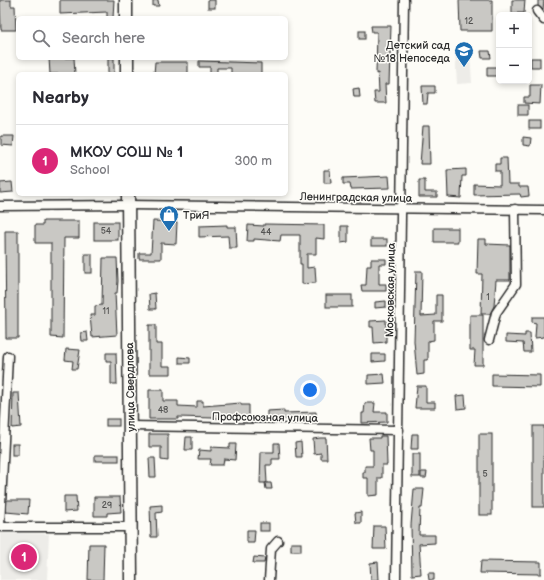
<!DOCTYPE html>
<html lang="en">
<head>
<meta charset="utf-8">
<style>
  :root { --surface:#fff; --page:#f7f7f7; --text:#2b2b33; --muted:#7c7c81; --line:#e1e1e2; --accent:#db2777 }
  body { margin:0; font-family:"Balsamiq Sans",sans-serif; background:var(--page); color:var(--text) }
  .controls { position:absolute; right:12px; top:12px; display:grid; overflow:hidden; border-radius:6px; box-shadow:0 2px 6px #0003 }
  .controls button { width:36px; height:36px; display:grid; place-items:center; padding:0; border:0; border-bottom:1px solid var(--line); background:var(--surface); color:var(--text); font:20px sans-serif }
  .you { position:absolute; left:310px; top:390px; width:14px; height:14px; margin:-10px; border:3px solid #fff; border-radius:50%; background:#1a73e8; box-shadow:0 0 0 6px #1a73e833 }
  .badge { display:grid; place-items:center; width:26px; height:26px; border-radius:50%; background:var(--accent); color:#fff; font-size:13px; font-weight:700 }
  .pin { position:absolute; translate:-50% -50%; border:2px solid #fff; box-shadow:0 1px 4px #0006 }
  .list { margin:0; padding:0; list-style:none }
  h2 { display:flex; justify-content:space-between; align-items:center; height:52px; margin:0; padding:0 16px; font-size:17px }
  h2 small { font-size:13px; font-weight:400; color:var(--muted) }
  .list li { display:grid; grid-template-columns:26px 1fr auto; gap:12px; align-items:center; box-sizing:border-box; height:72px; padding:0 16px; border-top:1px solid var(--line) }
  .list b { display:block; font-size:15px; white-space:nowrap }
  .list p { margin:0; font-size:13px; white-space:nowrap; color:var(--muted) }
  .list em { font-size:13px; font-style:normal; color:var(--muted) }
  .icon { flex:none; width:22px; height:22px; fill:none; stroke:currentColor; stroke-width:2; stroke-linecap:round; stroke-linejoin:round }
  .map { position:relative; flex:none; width:544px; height:580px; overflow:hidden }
  .search { position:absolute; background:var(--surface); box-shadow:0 2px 6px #0003; left:16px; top:16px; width:272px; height:44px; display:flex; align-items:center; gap:10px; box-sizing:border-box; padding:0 14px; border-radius:6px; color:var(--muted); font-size:15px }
  .panel { position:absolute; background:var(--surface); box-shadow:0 2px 6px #0003; left:16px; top:72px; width:272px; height:124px; border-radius:6px }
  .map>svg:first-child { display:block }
  .built { fill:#edece8 }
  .building { fill:#c9c8c4; stroke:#2b2b2b }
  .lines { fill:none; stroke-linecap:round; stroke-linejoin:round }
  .street-casing { stroke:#2b2b2b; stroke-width:11 }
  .secondary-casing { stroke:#2b2b2b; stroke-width:15 }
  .street { stroke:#fdfcf7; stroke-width:8 }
  .secondary { stroke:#fdfcf7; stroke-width:12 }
  .labels { text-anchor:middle; stroke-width:3; stroke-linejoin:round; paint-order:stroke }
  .number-label { font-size:9px; fill:#525251 }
  .poi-label { font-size:11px; fill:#2b2b2b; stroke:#fdfcf7; text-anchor:end }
  .street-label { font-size:11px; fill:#2b2b2b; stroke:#fdfcf7 }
</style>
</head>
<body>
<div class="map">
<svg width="544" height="580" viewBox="0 0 544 580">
  <rect width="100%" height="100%" fill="#fdfcf7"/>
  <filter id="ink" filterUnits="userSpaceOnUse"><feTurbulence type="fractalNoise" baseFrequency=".025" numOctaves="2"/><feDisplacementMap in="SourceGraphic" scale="8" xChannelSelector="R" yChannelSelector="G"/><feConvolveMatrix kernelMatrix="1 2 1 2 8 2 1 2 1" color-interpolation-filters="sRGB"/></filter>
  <g filter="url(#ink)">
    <g class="built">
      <path d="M 455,52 L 470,52 L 472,83 L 457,84 Z"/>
      <path d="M 0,533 L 49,534 L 47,580 L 0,580 Z"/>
    </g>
    <g class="building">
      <path d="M 0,0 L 11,0 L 11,6 L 15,6 L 16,30 L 1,30 Z"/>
      <path d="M 60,0 L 114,0 L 113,18 L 107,18 L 107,12 L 60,14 Z"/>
      <path d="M 153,0 L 158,0 L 159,6 L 153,6 Z"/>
      <rect x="208" y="0" width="7" height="8"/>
      <path d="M 459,0 L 492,0 L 492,31 L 460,31 Z"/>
      <path d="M 512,0 L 525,0 L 524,13 L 512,13 Z"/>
      <path d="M 538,0 L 544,0 L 543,10 L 538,6 Z"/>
      <path d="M 371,26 L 391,26 L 389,84 L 385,84 L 386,103 L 375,103 L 374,92 L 379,92 L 378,73 L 376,74 L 377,32 L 372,32 Z"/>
      <rect x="359" y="31" width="6" height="8"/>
      <path d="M 481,51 L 490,51 L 491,58 L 482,58 Z"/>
      <path d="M 49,58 L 74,58 L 75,74 L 50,74 Z"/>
      <rect x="108" y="58" width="6" height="16"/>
      <rect x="531" y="58" width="9" height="9"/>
      <path d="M 199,61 L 261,63 L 261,74 L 231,74 L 231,68 L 217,68 L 217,74 L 210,74 L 210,67 L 199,67 Z"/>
      <path d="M 155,62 L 188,62 L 188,74 L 154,74 Z"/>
      <path d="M 487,67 L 498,67 L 497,76 L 487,76 Z"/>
      <path d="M 530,85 L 541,85 L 540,104 L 524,103 L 524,97 L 530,97 Z"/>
      <path d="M 422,86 L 435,86 L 435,93 L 428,93 L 427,104 L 423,104 Z"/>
      <path d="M 359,88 L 360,97 L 354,97 L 353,89 Z"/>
      <rect x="518" y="105" width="10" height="10"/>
      <rect x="529" y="121" width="11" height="8"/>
      <path d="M 423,126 L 429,126 L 430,164 L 420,164 Z"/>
      <path d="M 1,136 L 14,136 L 13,146 L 1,145 Z"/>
      <path d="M 523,137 L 531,138 L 530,146 L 523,145 Z"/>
      <path d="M 500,158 L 507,158 L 508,184 L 519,184 L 519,187 L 528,187 L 529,196 L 521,197 L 520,194 L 474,195 L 474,184 L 500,185 L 500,171 L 495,171 L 495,164 L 500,164 Z"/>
      <path d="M 466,169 L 466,176 L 462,176 L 461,198 L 448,197 L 447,170 Z"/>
      <path d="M 324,170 L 330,170 L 331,183 L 324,183 Z"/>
      <path d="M 389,176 L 390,188 L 351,189 L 350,184 L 343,184 L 343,178 Z"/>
      <path d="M 419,180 L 425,180 L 425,192 L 437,192 L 437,197 L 419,197 Z"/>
      <path d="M 12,182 L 13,192 L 0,193 L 0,183 Z"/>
      <path d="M 43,221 L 79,221 L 79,238 L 64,238 L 63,338 L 51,337 L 51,243 L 35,243 L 35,225 L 43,225 Z"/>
      <path d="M 153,221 L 177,222 L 176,244 L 161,243 L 161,259 L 139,259 L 139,253 L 151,253 Z"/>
      <rect x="94" y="222" width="24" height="18"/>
      <path d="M 264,224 L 324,225 L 324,239 L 316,238 L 316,254 L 307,254 L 307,268 L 315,267 L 316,283 L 302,284 L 302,264 L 300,264 L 300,235 L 281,235 L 280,241 L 254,239 L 254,241 L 247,241 L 248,225 L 264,226 Z"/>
      <path d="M 227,225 L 227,227 L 236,227 L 237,248 L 229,248 L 228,236 L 199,237 L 199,226 Z"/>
      <path d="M 341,226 L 348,226 L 348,242 L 341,243 Z"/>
      <rect x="434" y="228" width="24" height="14"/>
      <path d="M 5,231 L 18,231 L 18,338 L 6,338 Z"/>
      <rect x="371" y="239" width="16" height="7"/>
      <path d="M 478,239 L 486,239 L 486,244 L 510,245 L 510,280 L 496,280 L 494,306 L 490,314 L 481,314 L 482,274 L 477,274 Z"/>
      <rect x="85" y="254" width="7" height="19"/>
      <path d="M 103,258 L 117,258 L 118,281 L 117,293 L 115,293 L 117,335 L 92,337 L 90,315 L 95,315 L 95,306 L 102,305 Z"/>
      <path d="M 371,259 L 386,259 L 386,264 L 379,264 L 379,284 L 386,284 L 386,291 L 362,291 L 361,285 L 366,285 L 367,266 L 371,266 Z"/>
      <path d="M 416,271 L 422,271 L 421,316 L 436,315 L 436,295 L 442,295 L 442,321 L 434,321 L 434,340 L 428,341 L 428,360 L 424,360 L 424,374 L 417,375 L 414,341 Z"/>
      <path d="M 155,293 L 156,309 L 150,309 L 149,294 Z"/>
      <rect x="326" y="295" width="26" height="12"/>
      <path d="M 386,301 L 386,307 L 375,308 L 375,302 Z"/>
      <path d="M 470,315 L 483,315 L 483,365 L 474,365 L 475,350 L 470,350 Z"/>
      <path d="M 532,317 L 544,317 L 544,337 L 535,338 L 536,323 L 532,322 Z"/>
      <path d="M 386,320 L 386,342 L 374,343 L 373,327 L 370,327 L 370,321 Z"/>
      <path d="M 149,325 L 156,325 L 156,344 L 162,344 L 162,366 L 171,366 L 171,374 L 149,374 Z"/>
      <path d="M 87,332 L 88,341 L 82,341 L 81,333 Z"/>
      <path d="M 525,333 L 530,333 L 531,352 L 524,352 L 523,343 L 506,342 L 506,335 L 525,336 Z"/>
      <path d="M 66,349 L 80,350 L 77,369 L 72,369 L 73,361 L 65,360 Z"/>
      <path d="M 106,353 L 116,353 L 117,384 L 111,384 L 111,361 L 106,361 Z"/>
      <path d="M 372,354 L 385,354 L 385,361 L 372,362 Z"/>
      <path d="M 179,357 L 190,358 L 190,363 L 179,363 Z"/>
      <path d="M 384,374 L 385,383 L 368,384 L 368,375 Z"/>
      <path d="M 492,374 L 540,375 L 540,387 L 492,386 Z"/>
      <path d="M 417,386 L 426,386 L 426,402 L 435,402 L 435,408 L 415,408 Z"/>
      <path d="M 149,390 L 163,390 L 163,401 L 178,401 L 178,406 L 197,407 L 197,401 L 203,401 L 203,406 L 241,403 L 241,405 L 249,405 L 249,419 L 178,417 L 178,419 L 149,419 Z"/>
      <path d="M 13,393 L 19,393 L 21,427 L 12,428 Z"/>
      <path d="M 465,395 L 466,408 L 457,409 L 456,396 Z"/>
      <path d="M 365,403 L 375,403 L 374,412 L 387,412 L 387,422 L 362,423 L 362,413 L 364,413 Z"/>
      <path d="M 284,410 L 284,413 L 316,412 L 316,419 L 267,419 L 267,411 Z"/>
      <rect x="106" y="419" width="13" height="7"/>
      <rect x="533" y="426" width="11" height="81"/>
      <path d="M 149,434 L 168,434 L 168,461 L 161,460 L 161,447 L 149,447 Z"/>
      <path d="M 412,434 L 418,434 L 418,449 L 411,449 Z"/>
      <rect x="479" y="434" width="13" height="81"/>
      <path d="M 380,436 L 386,436 L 387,465 L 382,465 L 382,478 L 378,478 L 378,495 L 368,496 L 368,478 L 363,478 L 363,472 L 365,472 L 365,466 L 373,466 L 373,450 L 370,450 L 369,438 L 380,438 Z"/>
      <path d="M 186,437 L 192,437 L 192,450 L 185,450 Z"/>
      <path d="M 320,438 L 326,438 L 327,459 L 321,459 L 321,453 L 314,454 L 313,439 Z"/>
      <path d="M 301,442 L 302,457 L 296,457 L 295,443 Z"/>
      <path d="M 274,443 L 279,443 L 280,459 L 272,459 L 272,465 L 266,465 L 267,483 L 260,483 L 261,452 L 274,452 Z"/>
      <rect x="12" y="444" width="6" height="11"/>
      <path d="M 230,444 L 236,444 L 235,460 L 224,459 L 223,465 L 210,465 L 211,459 L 198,459 L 199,450 L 211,451 L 211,447 L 230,448 Z"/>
      <rect x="412" y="454" width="8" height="23"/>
      <rect x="95" y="455" width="24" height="6"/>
      <path d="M 149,458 L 155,458 L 156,477 L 150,477 Z"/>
      <path d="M 421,472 L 427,472 L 426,478 L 421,478 Z"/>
      <path d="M 265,483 L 271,483 L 272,489 L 266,489 Z"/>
      <path d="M 414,489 L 424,489 L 422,508 L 420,508 L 419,535 L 435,535 L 435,543 L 419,544 L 421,574 L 412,575 L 411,525 Z"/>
      <path d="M 64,496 L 76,496 L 77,511 L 64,512 Z"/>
      <path d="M 94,497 L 120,497 L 121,512 L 107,513 L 107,516 L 94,516 Z"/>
      <path d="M 7,500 L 29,500 L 28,514 L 6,512 Z"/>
      <path d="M 162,505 L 162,512 L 156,513 L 157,537 L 151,537 L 150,506 Z"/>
      <path d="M 361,512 L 361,523 L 356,523 L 355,513 Z"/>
      <rect x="260" y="523" width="9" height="8"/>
      <path d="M 374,526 L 385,526 L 386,549 L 373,549 Z"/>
      <path d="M 247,530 L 255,530 L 254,543 L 247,543 Z"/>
      <rect x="291" y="543" width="10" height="8"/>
      <path d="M 89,544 L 104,544 L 103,580 L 88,580 Z"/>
      <path d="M 254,557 L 265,558 L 264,563 L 253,563 Z"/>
      <path d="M 481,561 L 541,562 L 541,574 L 480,573 Z"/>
      <path d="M 378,562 L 379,580 L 371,580 L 370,563 Z"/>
      <path d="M 428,573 L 434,573 L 434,580 L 429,580 Z"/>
    </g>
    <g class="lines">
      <defs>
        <g id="street">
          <path d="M 537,11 L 544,20"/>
          <path d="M 0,206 L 128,205 L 544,210"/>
          <path d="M 489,340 L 496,313 L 516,284 L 515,209"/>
          <path d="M 130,426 L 399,430"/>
          <path d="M 0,526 L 8,356"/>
          <path d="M 0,527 L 131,527"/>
          <path d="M 269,580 L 271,549 L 278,541"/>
          <path d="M 396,580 L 404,0"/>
        </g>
        <g id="secondary">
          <path d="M 126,0 L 126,18"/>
          <path d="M 127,58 L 127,74"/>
          <path d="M 128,194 L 131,580"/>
        </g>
      </defs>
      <use href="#street" class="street-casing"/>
      <use href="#secondary" class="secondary-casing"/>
      <use href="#street" class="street"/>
      <use href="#secondary" class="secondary"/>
    </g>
  </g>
  <defs>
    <symbol id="school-pin" viewBox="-11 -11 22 30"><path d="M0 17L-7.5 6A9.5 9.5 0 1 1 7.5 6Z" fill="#1f6fb2" stroke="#fdfcf7"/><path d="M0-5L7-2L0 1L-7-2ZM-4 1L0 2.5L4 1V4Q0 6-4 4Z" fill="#fff"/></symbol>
    <symbol id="shop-pin" viewBox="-11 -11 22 30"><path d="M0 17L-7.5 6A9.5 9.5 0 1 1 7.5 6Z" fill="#1f6fb2" stroke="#fdfcf7"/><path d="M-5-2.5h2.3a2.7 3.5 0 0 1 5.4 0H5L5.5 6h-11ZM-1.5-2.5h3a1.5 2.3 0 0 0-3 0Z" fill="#fff"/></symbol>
  </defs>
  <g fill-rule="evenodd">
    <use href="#school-pin" x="453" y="40" width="22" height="30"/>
    <use href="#shop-pin" x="158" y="204" width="22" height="30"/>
  </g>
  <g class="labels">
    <g class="number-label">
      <text x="469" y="24">12</text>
      <text x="106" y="234">54</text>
      <text x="266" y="235">44</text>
      <text x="488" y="300">1</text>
      <text x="106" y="314">11</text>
      <text x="163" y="413">48</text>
      <text x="485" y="477">5</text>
      <text x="107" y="508">29</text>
    </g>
    <g class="poi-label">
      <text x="450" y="49">Детский сад<tspan x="450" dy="13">№18 Непоседа</tspan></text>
      <text x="183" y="219" text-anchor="start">ТриЯ</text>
    </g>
    <g class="street-label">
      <text transform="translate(356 197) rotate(1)" y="4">Ленинградская улица</text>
      <text transform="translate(390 290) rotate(-89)" y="4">Московская улица</text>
      <text transform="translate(130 387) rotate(-91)" y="4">улица Свердлова</text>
      <text transform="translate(265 417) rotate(1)" y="4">Профсоюзная улица</text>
    </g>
  </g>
</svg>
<div class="controls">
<button>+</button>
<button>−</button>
</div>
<div class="you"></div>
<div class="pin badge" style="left:24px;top:557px">1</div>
<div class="search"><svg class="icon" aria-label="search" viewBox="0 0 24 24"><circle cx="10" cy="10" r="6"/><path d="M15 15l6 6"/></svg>Search here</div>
<section class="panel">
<h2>Nearby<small></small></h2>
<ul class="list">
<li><span class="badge">1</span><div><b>МКОУ СОШ № 1</b><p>School</p></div><em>300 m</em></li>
</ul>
</section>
</div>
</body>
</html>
